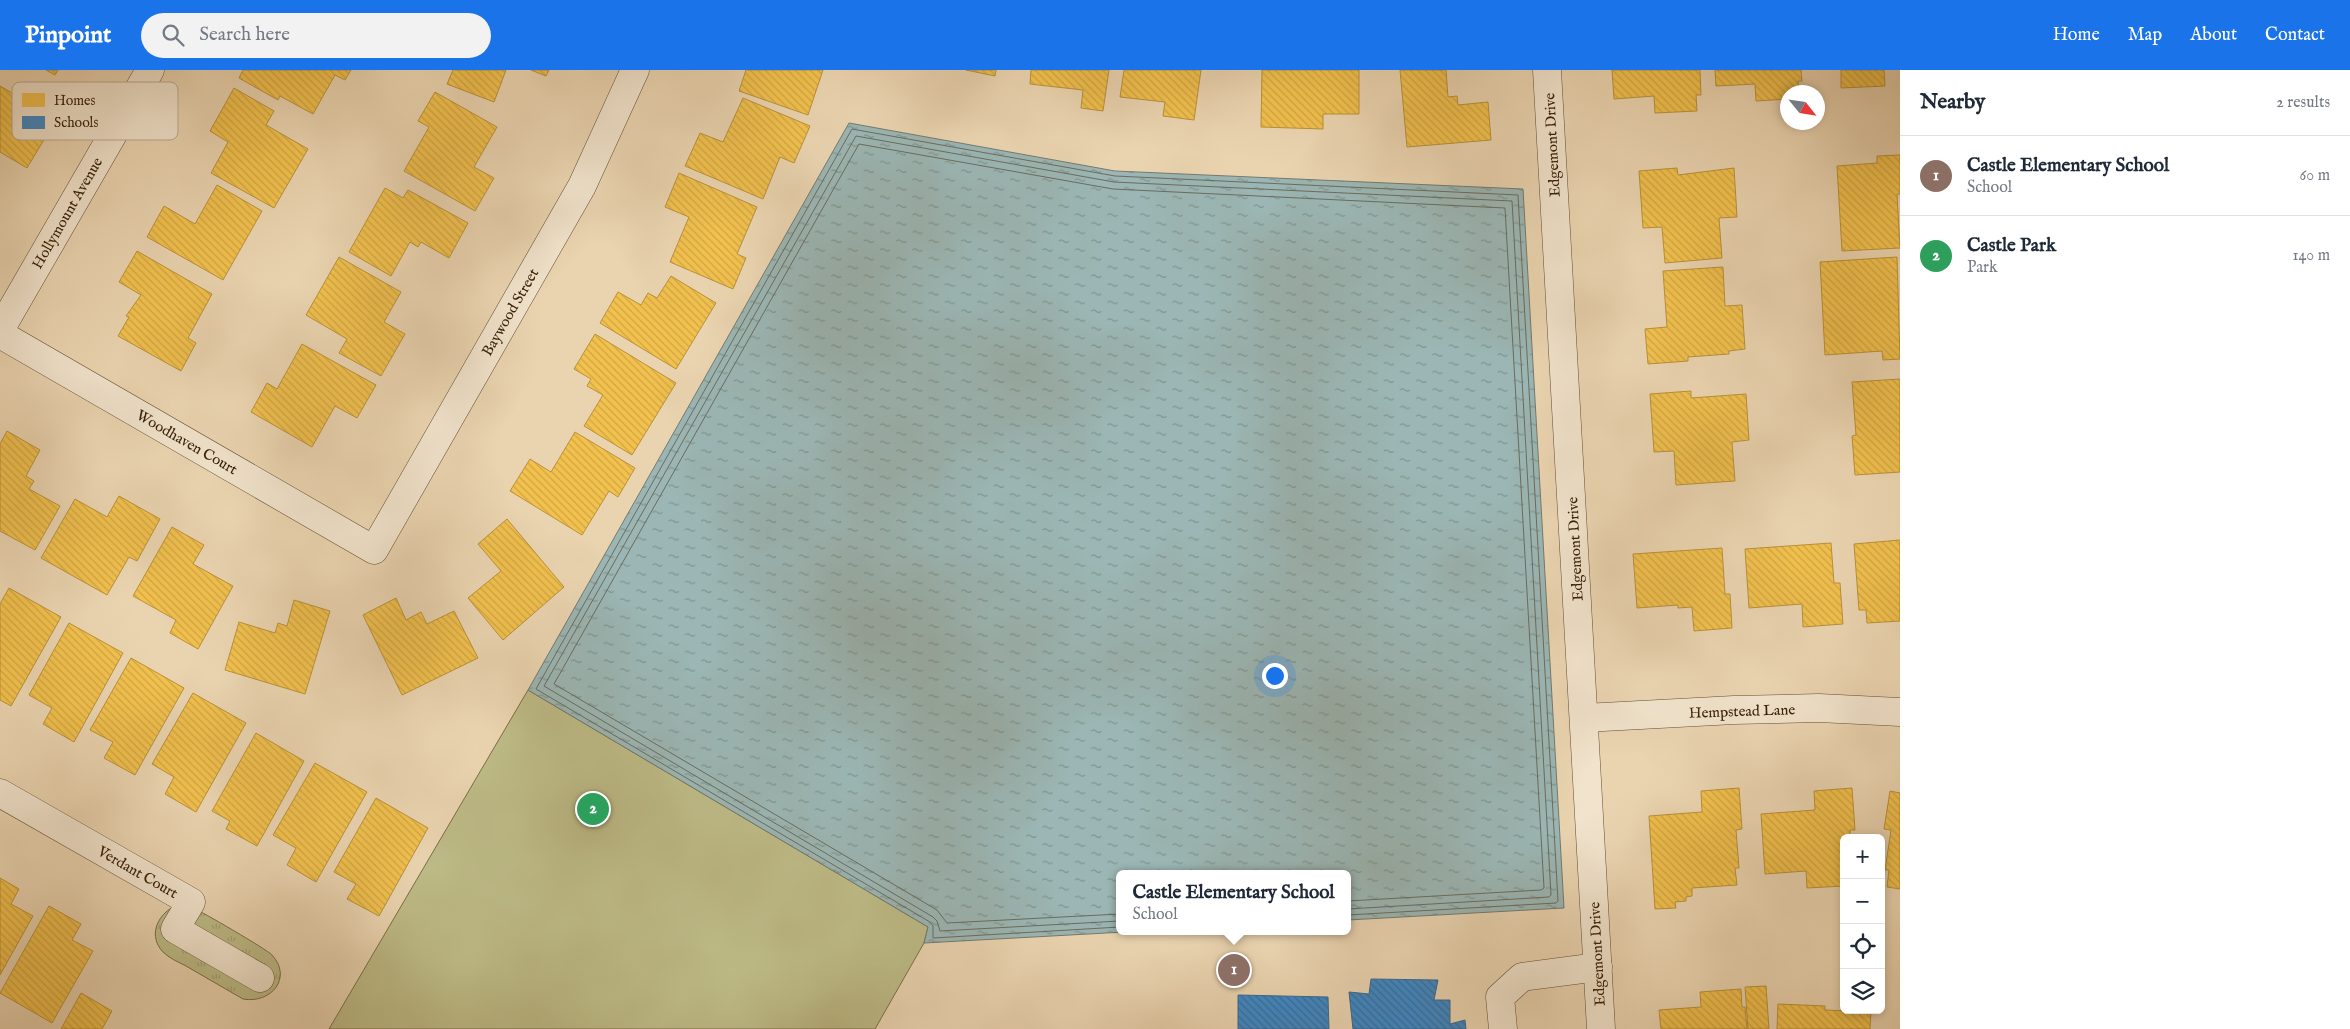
<!DOCTYPE html>
<html lang="en">
<head>
<meta charset="utf-8">
<style>
  :root { --surface:#fff; --page:#f2f2f3; --text:#1f2937; --muted:#747a83; --line:#e0e1e3; --accent:#1a73e8 }
  body { margin:0; font-family:"IM FELL English",serif; background:var(--page); color:var(--text) }
  .controls { position:absolute; right:15px; bottom:15px; display:grid; overflow:hidden; border-radius:8px; box-shadow:0 2px 8px #0003 }
  .controls button { width:45px; height:45px; display:grid; place-items:center; padding:0; border:0; border-bottom:1px solid var(--line); background:var(--surface); color:var(--text); font:25px sans-serif }
  .compass { position:absolute; left:1780px; top:15px; width:45px; height:45px; border-radius:50%; background:var(--surface); box-shadow:0 2px 8px #0003; rotate:120deg }
  .you { position:absolute; left:1274px; top:605px; width:18px; height:18px; margin:-12px; border:4px solid #fff; border-radius:50%; background:#1a73e8; box-shadow:0 0 0 8px #1a73e833 }
  .badge { display:grid; place-items:center; width:32px; height:32px; border-radius:50%; background:var(--accent); color:#fff; font-size:16px; font-weight:700 }
  .pin { position:absolute; translate:-50% -50%; border:2px solid #fff; box-shadow:0 1px 5px #0006 }
  .popup { position:absolute; left:1116px; top:800px; width:235px; height:65px; box-sizing:border-box; display:grid; place-content:center; border-radius:8px; background:var(--surface); filter:drop-shadow(0 1px 4px #0005); font-size:16px; white-space:nowrap; color:var(--muted) }
  .popup b { font-size:19px; color:var(--text) }
  .popup::after { content:''; position:absolute; left:50%; top:100%; margin-left:-10px; border:10px solid transparent; border-top-color:var(--surface) }
  .list { margin:0; padding:0; list-style:none }
  h2 { display:flex; justify-content:space-between; align-items:center; height:65px; margin:0; padding:0 20px; font-size:21px }
  h2 small { font-size:16px; font-weight:400; color:var(--muted) }
  .list li { display:grid; grid-template-columns:32px 1fr auto; gap:15px; align-items:center; box-sizing:border-box; height:80px; padding:0 20px; border-top:1px solid var(--line) }
  .list b { display:block; font-size:19px; white-space:nowrap }
  .list p { margin:0; font-size:16px; white-space:nowrap; color:var(--muted) }
  .list em { font-size:16px; font-style:normal; color:var(--muted) }
  .icon { flex:none; width:28px; height:28px; fill:none; stroke:currentColor; stroke-width:2; stroke-linecap:round; stroke-linejoin:round }
  .map { position:relative; flex:none; width:1900px; height:959px; overflow:hidden }
  header { display:flex; align-items:center; gap:30px; box-sizing:border-box; height:70px; padding:0 25px; background:var(--accent); color:#fff }
  header strong { font-size:24px }
  nav { display:flex; gap:28px; margin-inline-start:auto; font-size:18px }
  .search { width:350px; height:45px; background:var(--page); display:flex; align-items:center; gap:12px; box-sizing:border-box; padding:0 18px; border-radius:28px; color:var(--muted); font-size:19px }
  main { display:flex }
  aside { flex:1; background:var(--surface) }
  .map>svg:first-child { display:block }
  .grass { fill:url(#grass-tufts); stroke:#7a6e47 }
  .park { fill:#bdbb87; stroke:#7a6e47 }
  .water { fill:url(#water-ripples); stroke:#737a6f }
  .homes { fill:url(#homes-back-hatch); stroke:#ba9139 }
  .schools { fill:url(#schools-back-hatch); stroke:#3d698c }
  .lines { fill:none; stroke-linecap:round; stroke-linejoin:round }
  .shore { stroke:#6a6c5e; stroke-width:1 }
  .minor-casing { stroke:#644e31; stroke-width:29 }
  .minor { stroke:#f1e3cc; stroke-width:28 }
  .labels { text-anchor:middle; stroke-width:5; stroke-linejoin:round; paint-order:stroke }
  .street-label { font-size:15px; fill:#382107; stroke:#f1e3cc }
  .key { fill:#f1e3cc; stroke:#baa991; stroke-width:1 }
  .key-label { font-size:14px; fill:#382107 }
</style>
</head>
<body>
<header>
<strong>Pinpoint</strong>
<div class="search"><svg class="icon" aria-label="search" viewBox="0 0 24 24"><circle cx="10" cy="10" r="6"/><path d="M15 15l6 6"/></svg>Search here</div>
<nav><a>Home</a><a>Map</a><a>About</a><a>Contact</a></nav>
</header>
<main>
<div class="map">
<svg width="1900" height="959" viewBox="0 0 1900 959">
  <defs>
    <pattern id="grass-tufts" width="24" height="20" patternUnits="userSpaceOnUse" patternTransform="scale(1.25)"><rect width="24" height="20" fill="#bdbb87"/><path d="M3 7l-1-3M5 7V3M7 7l1-3M15 17l-1-3M17 17v-4M19 17l1-3" fill="none" stroke="#a3a073"/></pattern>
    <pattern id="water-ripples" width="26" height="14" patternUnits="userSpaceOnUse" patternTransform="scale(1.25)"><rect width="26" height="14" fill="#9bb6b4"/><path d="M2 4q2-2 4 0t4 0M15 11q2-2 4 0t4 0" fill="none" stroke="#7f9490"/></pattern>
    <pattern id="homes-back-hatch" width="6" height="6" patternUnits="userSpaceOnUse" patternTransform="scale(1.25)"><rect width="6" height="6" fill="#f2c14e"/><path d="M-1 5l2 2M0 0l6 6M5-1l2 2" fill="none" stroke="#d0a643"/></pattern>
    <pattern id="schools-back-hatch" width="6" height="6" patternUnits="userSpaceOnUse" patternTransform="scale(1.25)"><rect width="6" height="6" fill="#3f88c5"/><path d="M-1 5l2 2M0 0l6 6M5-1l2 2" fill="none" stroke="#366f9e"/></pattern>
  </defs>
  <rect width="100%" height="100%" fill="#ead4b0"/>
  <filter id="stains"><feTurbulence type="fractalNoise" baseFrequency=".004" numOctaves="4"/><feColorMatrix values="0 0 0 0 .2 0 0 0 0 .09 0 0 0 0 .02 0 0 0 .5 -.17"/></filter>
  <radialGradient id="worn" r=".72"><stop offset=".6" stop-color="#630" stop-opacity="0"/><stop offset="1" stop-color="#630" stop-opacity=".3"/></radialGradient>
  <path class="grass" d="M 173,837 C 179,837 187,837 193,838 C 199,840 268,880 272,885 C 293,908 271,934 243,929 C 224,918 205,907 186,896 C 178,892 169,888 163,882 C 148,866 157,846 173,837 Z"/>
  <path class="park" d="M 528,620 L 928,857 L 924,873 L 875,959 L 329,959 Z"/>
  <path class="water" d="M 849,53 L 1115,101 L 1523,119 L 1564,838 L 1348,850 L 1348,804 L 1120,804 L 1120,861 L 1143,861 L 924,873 L 928,857 L 528,620 Z"/>
  <g class="homes">
    <path d="M 46,0 L 58,0 L 55,5 Z"/>
    <path d="M 243,0 L 351,0 L 345,10 L 335,5 L 313,44 L 280,26 L 278,30 L 239,8 Z"/>
    <path d="M 453,0 L 506,0 L 494,32 L 447,14 Z"/>
    <path d="M 531,0 L 549,0 L 546,6 Z"/>
    <path d="M 746,0 L 823,0 L 808,45 L 739,21 Z"/>
    <path d="M 966,0 L 996,0 L 995,6 Z"/>
    <path d="M 1031,0 L 1109,0 L 1103,41 L 1081,38 L 1083,20 L 1030,14 Z"/>
    <path d="M 1124,0 L 1201,0 L 1194,50 L 1163,46 L 1165,32 L 1120,27 Z"/>
    <path d="M 1262,0 L 1359,0 L 1359,44 L 1323,44 L 1323,59 L 1261,57 Z"/>
    <path d="M 1400,0 L 1446,0 L 1448,27 L 1457,26 L 1458,35 L 1488,32 L 1491,70 L 1407,77 Z"/>
    <path d="M 1612,0 L 1700,0 L 1701,25 L 1696,25 L 1697,41 L 1655,43 L 1654,26 L 1614,29 Z"/>
    <path d="M 1715,0 L 1801,0 L 1802,11 L 1798,11 L 1799,22 L 1788,22 L 1788,29 L 1756,31 L 1755,14 L 1716,16 Z"/>
    <path d="M 1841,0 L 1884,0 L 1885,16 L 1841,18 Z"/>
    <path d="M 0,16 L 28,32 L 34,21 L 63,38 L 27,98 L 0,82 Z"/>
    <path d="M 234,18 L 274,41 L 266,55 L 308,79 L 274,138 L 211,103 L 228,72 L 210,61 Z"/>
    <path d="M 435,22 L 497,57 L 474,97 L 494,108 L 475,141 L 404,101 L 429,57 L 418,51 Z"/>
    <path d="M 743,28 L 810,56 L 794,93 L 780,87 L 763,129 L 685,96 L 700,63 L 723,72 Z"/>
    <path d="M 1900,85 L 1900,124 L 1897,124 L 1900,178 L 1842,181 L 1837,96 L 1877,93 L 1877,86 Z"/>
    <path d="M 1677,98 L 1678,105 L 1734,98 L 1737,147 L 1719,148 L 1722,188 L 1665,193 L 1662,157 L 1643,158 L 1639,101 Z"/>
    <path d="M 679,103 L 757,137 L 737,184 L 746,188 L 733,219 L 670,192 L 689,147 L 665,137 Z"/>
    <path d="M 217,115 L 262,141 L 223,210 L 147,167 L 164,136 L 195,154 Z"/>
    <path d="M 385,118 L 403,128 L 408,120 L 468,153 L 449,188 L 421,172 L 418,177 L 410,172 L 391,206 L 349,182 Z"/>
    <path d="M 137,181 L 212,224 L 188,268 L 196,273 L 181,301 L 118,266 L 129,247 L 126,246 L 141,225 L 119,212 Z"/>
    <path d="M 339,187 L 401,222 L 384,252 L 405,264 L 381,306 L 339,283 L 347,269 L 306,245 Z"/>
    <path d="M 1897,187 L 1900,289 L 1883,290 L 1882,281 L 1825,285 L 1820,192 Z"/>
    <path d="M 1723,197 L 1725,236 L 1742,235 L 1745,279 L 1729,281 L 1729,284 L 1688,287 L 1688,291 L 1648,294 L 1645,259 L 1667,257 L 1663,201 Z"/>
    <path d="M 671,206 L 716,233 L 676,299 L 600,253 L 618,222 L 641,235 L 648,223 L 657,228 Z"/>
    <path d="M 595,264 L 676,313 L 632,385 L 584,356 L 603,325 L 587,316 L 591,309 L 574,299 Z"/>
    <path d="M 302,274 L 376,315 L 357,348 L 335,336 L 312,377 L 251,342 L 267,313 L 277,319 Z"/>
    <path d="M 1900,309 L 1900,402 L 1855,405 L 1852,366 L 1856,365 L 1852,312 Z"/>
    <path d="M 1691,321 L 1691,328 L 1746,324 L 1749,370 L 1732,372 L 1735,411 L 1676,415 L 1674,381 L 1654,382 L 1650,324 Z"/>
    <path d="M 7,361 L 40,380 L 26,406 L 34,411 L 29,419 L 60,436 L 35,480 L 0,461 L 0,374 Z"/>
    <path d="M 575,362 L 635,398 L 618,427 L 609,421 L 582,465 L 510,421 L 530,389 L 551,402 Z"/>
    <path d="M 119,426 L 160,449 L 137,491 L 129,487 L 107,525 L 41,488 L 75,429 L 107,447 Z"/>
    <path d="M 507,449 L 564,517 L 503,570 L 468,528 L 501,501 L 478,474 Z"/>
    <path d="M 172,457 L 204,475 L 193,494 L 233,516 L 198,579 L 170,563 L 176,550 L 133,526 Z"/>
    <path d="M 1900,470 L 1900,551 L 1867,553 L 1866,540 L 1859,540 L 1854,474 Z"/>
    <path d="M 1831,473 L 1834,513 L 1840,513 L 1843,554 L 1803,557 L 1802,534 L 1749,538 L 1745,479 Z"/>
    <path d="M 1722,478 L 1725,524 L 1730,524 L 1732,558 L 1694,561 L 1692,537 L 1678,538 L 1678,535 L 1637,538 L 1633,484 Z"/>
    <path d="M 9,518 L 61,547 L 11,636 L 0,630 L 0,534 Z"/>
    <path d="M 396,528 L 406,550 L 421,542 L 427,554 L 454,541 L 478,588 L 402,625 L 363,545 Z"/>
    <path d="M 294,530 L 330,541 L 305,624 L 225,600 L 239,552 L 275,563 L 278,553 L 287,556 Z"/>
    <path d="M 69,553 L 123,583 L 74,672 L 43,654 L 52,638 L 29,625 Z"/>
    <path d="M 131,588 L 184,618 L 135,705 L 104,688 L 113,672 L 90,660 Z"/>
    <path d="M 193,623 L 246,653 L 196,742 L 165,724 L 174,707 L 152,694 Z"/>
    <path d="M 256,663 L 304,691 L 257,776 L 226,759 L 230,751 L 212,741 Z"/>
    <path d="M 315,693 L 367,722 L 316,812 L 287,795 L 296,778 L 273,765 Z"/>
    <path d="M 1739,718 L 1742,759 L 1736,760 L 1739,798 L 1735,798 L 1737,815 L 1692,818 L 1692,826 L 1686,827 L 1686,831 L 1675,832 L 1676,838 L 1655,839 L 1649,746 L 1702,742 L 1701,721 Z"/>
    <path d="M 1852,718 L 1855,760 L 1850,760 L 1850,768 L 1844,768 L 1844,816 L 1807,818 L 1806,801 L 1765,804 L 1761,744 L 1815,740 L 1814,721 Z"/>
    <path d="M 1890,721 L 1900,723 L 1900,819 L 1887,817 L 1889,800 L 1885,800 L 1891,760 L 1884,759 Z"/>
    <path d="M 376,728 L 428,758 L 379,846 L 347,829 L 356,814 L 334,802 Z"/>
    <path d="M 0,808 L 19,819 L 11,834 L 33,846 L 0,905 Z"/>
    <path d="M 49,836 L 81,854 L 72,870 L 93,881 L 52,953 L 0,923 Z"/>
    <path d="M 1766,916 L 1769,959 L 1748,959 L 1745,917 Z"/>
    <path d="M 1741,919 L 1742,937 L 1745,937 L 1747,959 L 1661,959 L 1659,940 L 1701,937 L 1700,922 Z"/>
    <path d="M 81,923 L 112,941 L 102,959 L 61,959 Z"/>
    <path d="M 1778,934 L 1825,936 L 1825,940 L 1871,942 L 1870,959 L 1777,959 Z"/>
  </g>
  <g class="schools">
    <path d="M 1371,909 L 1438,910 L 1434,930 L 1450,930 L 1450,954 L 1465,950 L 1466,959 L 1353,959 L 1349,922 L 1369,924 Z"/>
    <path d="M 1238,925 L 1328,927 L 1329,959 L 1238,959 Z"/>
  </g>
  <g class="lines">
    <g class="shore">
      <path d="M 1120,844 L 947,853 L 937,840 L 554,614 L 859,74 L 1113,119 L 1505,138 L 1544,818 L 1541,820 L 1348,831"/>
      <path d="M 1120,851 L 940,861 L 937,851 L 933,847 L 544,616 L 856,66 L 1114,112 L 1512,131 L 1551,825 L 1549,827 L 1348,839"/>
      <path d="M 1120,857 L 933,868 L 933,856 L 930,852 L 536,619 L 852,59 L 1115,106 L 1518,125 L 1558,831 L 1556,833 L 1348,845"/>
    </g>
    <defs>
      <g id="minor">
        <path d="M 1547,0 L 1601,959"/>
        <path d="M 0,260 L 150,0"/>
        <path d="M 0,264 L 374,480 L 582,116 L 635,0"/>
        <path d="M 1584,648 L 1734,640 L 1819,638 L 1900,642"/>
        <path d="M 0,723 L 191,832 L 175,859 L 260,908"/>
        <path d="M 1503,959 L 1500,927 L 1522,907 L 1598,897"/>
      </g>
    </defs>
    <use href="#minor" class="minor-casing"/>
    <use href="#minor" class="minor"/>
  </g>
  <g class="labels">
    <g class="street-label">
      <text transform="translate(1552 75) rotate(-93)" y="5">Edgemont Drive</text>
      <text transform="translate(67 143) rotate(-60)" y="5">Hollymount Avenue</text>
      <text transform="translate(510 242) rotate(-60)" y="5">Baywood Street</text>
      <text transform="translate(187 372) rotate(30)" y="5">Woodhaven Court</text>
      <text transform="translate(1575 479) rotate(-93)" y="5">Edgemont Drive</text>
      <text transform="translate(1742 641) rotate(-2)" y="5">Hempstead Lane</text>
      <text transform="translate(138 802) rotate(30)" y="5">Verdant Court</text>
      <text transform="translate(1597 884) rotate(-93)" y="5">Edgemont Drive</text>
    </g>
  </g>
  <rect x="12" y="12" width="166" height="58" rx="8" class="key"/>
  <rect x="22" y="23" width="23" height="14" fill="#f2c14e"/>
  <rect x="22" y="46" width="23" height="13" fill="#3f88c5"/>
  <g class="key-label">
    <text x="54" y="35">Homes</text>
    <text x="54" y="57">Schools</text>
  </g>
  <rect width="100%" height="100%" filter="url(#stains)"/>
  <rect width="100%" height="100%" fill="url(#worn)"/>
</svg>
<div class="controls">
<button>+</button>
<button>−</button>
<button><svg class="icon" aria-label="locate" viewBox="0 0 24 24"><circle cx="12" cy="12" r="6"/><path d="M12 2v4M12 18v4M2 12h4M18 12h4"/></svg></button>
<button><svg class="icon" aria-label="layers" viewBox="0 0 24 24"><path d="M12 4l9 5-9 5-9-5zM3 14l9 5 9-5"/></svg></button>
</div>
<svg class="compass" viewBox="-18 -18 36 36"><path d="M0-13l5 13h-10z" fill="#e53935"/><path d="M0 13l5-13h-10z" fill="#747a83"/></svg>
<div class="you"></div>
<div class="pin badge" style="left:1234px;top:900px;background:#8d6e63">1</div>
<div class="popup"><b>Castle Elementary School</b>School</div>
<div class="pin badge" style="left:593px;top:739px;background:#2e9e5b">2</div>
</div>
<aside>
<h2>Nearby<small>2 results</small></h2>
<ul class="list">
<li><span class="badge" style="background:#8d6e63">1</span><div><b>Castle Elementary School</b><p>School</p></div><em>60 m</em></li>
<li><span class="badge" style="background:#2e9e5b">2</span><div><b>Castle Park</b><p>Park</p></div><em>140 m</em></li>
</ul>
</aside>
</main>
</body>
</html>
